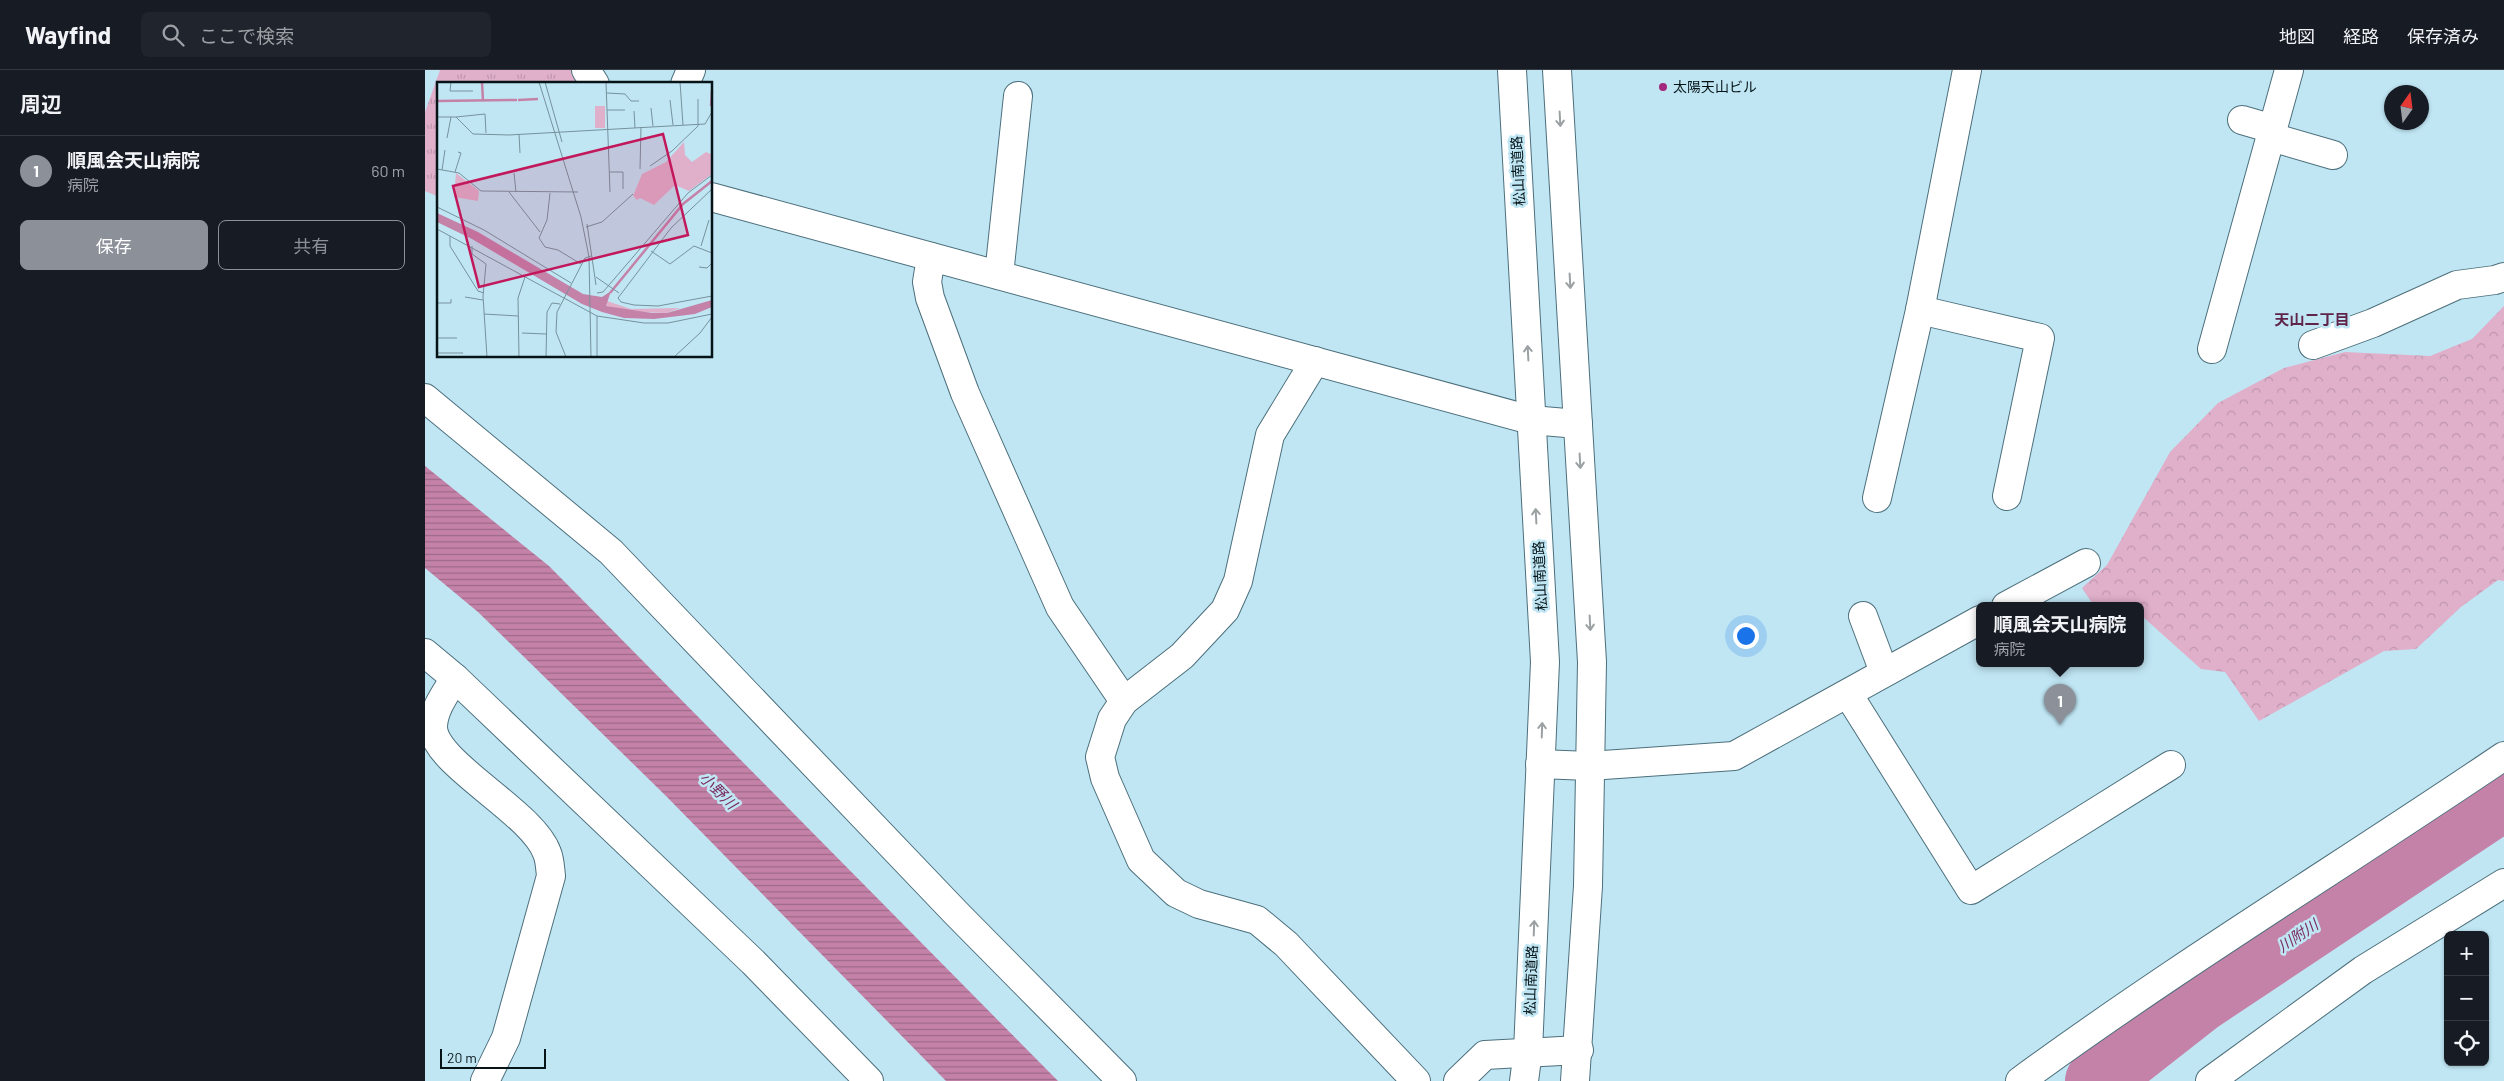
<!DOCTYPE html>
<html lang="ja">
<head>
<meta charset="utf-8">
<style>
  :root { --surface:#171b24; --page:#20242c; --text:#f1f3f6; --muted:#9ea1a6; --line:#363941; --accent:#8c9099 }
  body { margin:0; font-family:Barlow,"Noto Sans JP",sans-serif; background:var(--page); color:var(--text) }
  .controls { position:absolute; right:15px; bottom:15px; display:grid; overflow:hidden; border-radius:8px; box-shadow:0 1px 4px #0004 }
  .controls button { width:45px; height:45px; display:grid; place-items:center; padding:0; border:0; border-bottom:1px solid var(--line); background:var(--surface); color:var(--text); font:25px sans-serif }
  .compass { position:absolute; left:1959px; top:15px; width:45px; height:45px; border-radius:50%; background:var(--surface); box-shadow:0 1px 4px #0004; rotate:14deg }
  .scale { position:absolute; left:15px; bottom:12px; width:106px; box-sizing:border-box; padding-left:5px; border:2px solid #061418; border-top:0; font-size:14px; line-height:18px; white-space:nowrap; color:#061418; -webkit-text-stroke:4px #c0e6f4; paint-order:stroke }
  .you { position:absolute; left:1320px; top:565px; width:18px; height:18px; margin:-12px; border:4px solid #fff; border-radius:50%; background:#1a73e8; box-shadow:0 0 0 8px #1a73e833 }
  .badge { display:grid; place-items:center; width:32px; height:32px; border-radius:50%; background:var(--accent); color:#fff; font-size:16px; font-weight:700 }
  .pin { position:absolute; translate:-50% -41px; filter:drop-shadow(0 1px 2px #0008) }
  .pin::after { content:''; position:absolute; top:26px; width:18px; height:15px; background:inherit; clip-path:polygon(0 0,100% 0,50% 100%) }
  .popup { position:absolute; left:1551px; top:532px; width:168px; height:65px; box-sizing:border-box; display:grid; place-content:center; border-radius:8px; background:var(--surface); filter:drop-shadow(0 1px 4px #0005); font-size:16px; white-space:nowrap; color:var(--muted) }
  .popup b { font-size:19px; color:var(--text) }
  .popup::after { content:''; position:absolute; left:50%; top:100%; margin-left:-10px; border:10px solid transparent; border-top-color:var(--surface) }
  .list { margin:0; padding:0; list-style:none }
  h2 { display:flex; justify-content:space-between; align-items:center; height:65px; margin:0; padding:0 20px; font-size:21px }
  h2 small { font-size:16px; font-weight:400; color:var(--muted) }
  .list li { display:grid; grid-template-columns:32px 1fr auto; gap:15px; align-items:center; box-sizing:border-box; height:70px; padding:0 20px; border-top:1px solid var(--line) }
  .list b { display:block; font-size:19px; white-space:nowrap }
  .list p { margin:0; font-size:16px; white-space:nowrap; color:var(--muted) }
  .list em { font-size:16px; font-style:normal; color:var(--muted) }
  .actions { display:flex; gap:10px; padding:15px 20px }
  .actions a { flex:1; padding:11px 0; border:1px solid var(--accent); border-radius:8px; text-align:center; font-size:18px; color:var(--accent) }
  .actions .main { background:var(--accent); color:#fff }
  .icon { flex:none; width:28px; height:28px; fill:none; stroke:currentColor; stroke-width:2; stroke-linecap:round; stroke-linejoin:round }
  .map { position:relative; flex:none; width:2079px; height:1011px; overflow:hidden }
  header { display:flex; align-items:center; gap:30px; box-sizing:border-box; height:70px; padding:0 25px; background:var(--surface); border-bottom:1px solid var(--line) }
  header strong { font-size:24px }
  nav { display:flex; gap:28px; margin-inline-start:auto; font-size:18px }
  .search { width:350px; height:45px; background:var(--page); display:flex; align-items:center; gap:12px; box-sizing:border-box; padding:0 18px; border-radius:8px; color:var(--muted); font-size:19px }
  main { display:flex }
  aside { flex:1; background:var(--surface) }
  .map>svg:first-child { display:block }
  .grass { fill:url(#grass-tufts) }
  .forest { fill:url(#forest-crowns) }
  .water { fill:url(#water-rules) }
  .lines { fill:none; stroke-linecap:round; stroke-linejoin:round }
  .river { stroke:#c582a8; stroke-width:64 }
  .minor-casing { stroke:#4c6f7b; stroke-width:30 }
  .highway-casing { stroke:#4c6f7b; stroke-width:30 }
  .minor { stroke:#fff; stroke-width:28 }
  .highway { stroke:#fff; stroke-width:28 }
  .oneway { stroke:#9ba1a3 }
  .poi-dot { fill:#a3277a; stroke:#c0e6f4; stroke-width:2 }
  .labels { text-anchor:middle; stroke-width:5; stroke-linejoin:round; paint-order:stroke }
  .poi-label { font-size:14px; fill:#061418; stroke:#c0e6f4; text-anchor:start }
  .street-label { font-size:14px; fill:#061418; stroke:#c0e6f4 }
  .neighbourhood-label { font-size:15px; font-weight:bold; fill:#60244a; stroke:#c0e6f4 }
  .water-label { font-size:15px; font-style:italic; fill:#7a2a5d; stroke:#c0e6f4 }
  .inset-river { fill:none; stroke:#c582a8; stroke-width:2.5 }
  .inset-road { fill:none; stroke:#76929c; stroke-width:1 }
  .view { fill:#c2185b; fill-opacity:0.15; stroke:#c2185b; stroke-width:2.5 }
  .inset-edge { fill:none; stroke:#061418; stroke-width:2.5 }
</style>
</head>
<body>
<header>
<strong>Wayfind</strong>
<div class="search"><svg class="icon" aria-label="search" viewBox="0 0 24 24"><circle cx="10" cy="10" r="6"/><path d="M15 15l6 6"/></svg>ここで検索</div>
<nav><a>地図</a><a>経路</a><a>保存済み</a></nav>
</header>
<main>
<aside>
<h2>周辺<small></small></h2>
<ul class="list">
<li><span class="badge">1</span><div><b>順風会天山病院</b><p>病院</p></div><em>60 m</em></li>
</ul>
<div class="actions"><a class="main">保存</a><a>共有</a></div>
</aside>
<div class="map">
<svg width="2079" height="1011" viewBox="0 0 2079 1011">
  <defs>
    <pattern id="grass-tufts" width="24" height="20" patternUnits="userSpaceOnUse" patternTransform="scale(1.25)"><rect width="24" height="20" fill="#e0afca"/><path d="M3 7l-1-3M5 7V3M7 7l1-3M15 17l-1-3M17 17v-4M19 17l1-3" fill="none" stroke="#bf96ad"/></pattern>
    <pattern id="forest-crowns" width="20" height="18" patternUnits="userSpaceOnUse" patternTransform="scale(1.25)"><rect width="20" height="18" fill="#e0afca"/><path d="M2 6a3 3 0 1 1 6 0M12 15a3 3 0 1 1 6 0" fill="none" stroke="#bf96ad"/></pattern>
    <pattern id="water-rules" width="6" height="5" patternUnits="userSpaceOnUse" patternTransform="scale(1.25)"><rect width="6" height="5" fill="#c582a8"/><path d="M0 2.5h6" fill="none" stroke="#9e6988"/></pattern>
  </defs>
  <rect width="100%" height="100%" fill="#c0e6f4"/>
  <path class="grass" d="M 15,0 L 146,0 L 154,14 L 14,14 L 14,127 L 0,121 L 0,42 Z"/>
  <path class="forest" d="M 2079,236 L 2079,511 L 2073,510 L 2036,537 L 1991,579 L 1959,581 L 1834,651 L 1800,602 L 1776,599 L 1717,546 L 1715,548 L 1715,536 L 1669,536 L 1657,518 L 1682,495 L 1745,382 L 1793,333 L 1859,298 L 1920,282 L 2005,286 L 2047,269 Z"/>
  <path class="water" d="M 0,396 L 124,496 L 633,1011 L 521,1011 L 241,726 L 53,542 L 0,498 Z"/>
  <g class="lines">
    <path class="river" d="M 1672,1011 L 1774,931 L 2079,728"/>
    <defs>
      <g id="minor">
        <path d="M 161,0 L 170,14"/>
        <path d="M 260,14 L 266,0"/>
        <path d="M 1817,50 L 1848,59"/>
        <path d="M 1846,67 L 1908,85"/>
        <path d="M 286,127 L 1106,350 L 1153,354"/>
        <path d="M 506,187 L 502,212 L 505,228 L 540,323 L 635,537 L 699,631"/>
        <path d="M 574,205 L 593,26"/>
        <path d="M 1495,240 L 1615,268 L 1582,426"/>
        <path d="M 1888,275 L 1948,253 L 2032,215 L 2070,210 L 2079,207"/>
        <path d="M 1787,279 L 1864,0"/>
        <path d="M 890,291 L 845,365 L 813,511 L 800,540 L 757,586 L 699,631 L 687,649 L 675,687 L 680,708 L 716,790 L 751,823 L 774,834 L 832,850 L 861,874 L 991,1011"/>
        <path d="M 0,328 L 186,482 L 531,843 L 697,1011"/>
        <path d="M 1452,428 L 1495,240 L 1542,0"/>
        <path d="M 1581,536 L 1661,493"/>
        <path d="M 1438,546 L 1459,602"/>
        <path d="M 0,583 L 30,608 L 328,892 L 444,1011"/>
        <path d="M 30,608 C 21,623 9,638 8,656 C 7,693 107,741 122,783 C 125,790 125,798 126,806 L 81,968 L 60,1011"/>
        <path d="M 1423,624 L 1546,820 L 1746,695"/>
        <path d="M 1115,694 L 1164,696 L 1309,686 L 1555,550"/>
        <path d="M 1033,1011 L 1060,985 L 1154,980"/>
        <path d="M 1595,1011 C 1752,896 1918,795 2079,686"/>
        <path d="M 1785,1011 L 1938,900 L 2079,813"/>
      </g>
      <g id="highway">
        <path d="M 1087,0 L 1120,592 L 1103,981 L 1099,1011"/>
        <path d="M 1132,0 L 1167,592 L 1163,816 L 1150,1011"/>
      </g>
    </defs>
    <use href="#minor" class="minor-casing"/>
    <use href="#highway" class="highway-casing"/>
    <use href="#minor" class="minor"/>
    <use href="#highway" class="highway"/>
  </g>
  <defs><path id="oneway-shaft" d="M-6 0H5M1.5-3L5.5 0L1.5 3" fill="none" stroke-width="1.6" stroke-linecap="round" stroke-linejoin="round" transform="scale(1.25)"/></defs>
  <g class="oneway">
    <use href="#oneway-shaft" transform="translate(1135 49) rotate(87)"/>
    <use href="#oneway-shaft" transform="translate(1145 211) rotate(87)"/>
    <use href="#oneway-shaft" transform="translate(1103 283) rotate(-93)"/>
    <use href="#oneway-shaft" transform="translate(1155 391) rotate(87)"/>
    <use href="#oneway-shaft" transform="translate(1111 446) rotate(-93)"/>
    <use href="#oneway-shaft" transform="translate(1165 553) rotate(87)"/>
    <use href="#oneway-shaft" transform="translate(1117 660) rotate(-88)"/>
    <use href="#oneway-shaft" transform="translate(1109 858) rotate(-88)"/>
  </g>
  <circle class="poi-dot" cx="1238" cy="17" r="5"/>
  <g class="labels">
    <g class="poi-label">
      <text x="1248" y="22">太陽天山ビル</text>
    </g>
    <g class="street-label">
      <text transform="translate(1093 101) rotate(-93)" y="5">松山南道路</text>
      <text transform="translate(1115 506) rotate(-93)" y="5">松山南道路</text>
      <text transform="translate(1106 910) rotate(-88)" y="5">松山南道路</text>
    </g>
    <g class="neighbourhood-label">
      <text x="1887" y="255">天山二丁目</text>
    </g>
    <g class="water-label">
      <text transform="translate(293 721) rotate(45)" y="5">小野川</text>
      <text transform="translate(1873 866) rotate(-34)" y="5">川附川</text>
    </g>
  </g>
  <g transform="translate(12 12)">
    <rect width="275" height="275" fill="#c0e6f4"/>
    <path d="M 19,91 L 42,109 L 41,119 L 17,115 ZM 170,219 L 194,227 L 243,226 L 230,231 L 196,230 L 169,224 Z" fill="#e0afca"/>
    <path d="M 247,60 L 248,73 L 255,80 L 269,70 L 274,72 L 275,92 L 252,109 L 238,103 L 217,123 L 203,116 L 200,118 L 196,114 L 205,92 L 229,80 Z" fill="#e0afca"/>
    <path d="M 158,24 L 168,24 L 168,46 L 158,46 Z" fill="#e0afca"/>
    <path d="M 0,131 L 41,150 L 146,212 L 165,215 L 174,209 L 169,224 L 215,231 L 230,231 L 275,218 L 275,225 L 258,232 L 217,237 L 187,236 L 165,230 L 145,222 L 35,157 L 0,140 Z" fill="#c582a8"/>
    <path class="inset-river" d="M 45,0 L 46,19M 81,18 L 101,17M 0,19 L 80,18M 274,24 L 275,8M 173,211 L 246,122 L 275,99"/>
    <path class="inset-road" d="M 14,0 L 13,9 L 36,9M 102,0 L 144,135 L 152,175 L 154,275M 108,0 L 125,60M 169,0 L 173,110M 243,0 L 246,43M 170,11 L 188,12 L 194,19 L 202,19M 233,18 L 236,43M 214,26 L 216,44M 170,28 L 188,28M 197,29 L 198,46M 0,35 L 19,35 L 36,52 L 72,53 L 268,42 L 275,30M 19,35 L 48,32 L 49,51M 82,52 L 83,71M 10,56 L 14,35M 213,84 L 235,69 L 261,44 L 261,17M 0,87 L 22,91 L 44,109 L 141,110M 203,87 L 204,45M 5,88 L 8,68M 18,90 L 24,71 L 21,70M 173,90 L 186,90 L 186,107M 77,91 L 79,110M 275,107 L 234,146 L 181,216 L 184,220 L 197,223 L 221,224 L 275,214M 72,110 L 103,150M 113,111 L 110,138 L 102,156 L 108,165 L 121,168 L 144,182M 0,125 L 47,148 L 134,201M 150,142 L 159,203M 149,145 L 165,140 L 196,112M 0,147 L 160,234 L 207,241 L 231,241 L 275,232M 13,154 L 13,164 L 41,209 L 47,211M 35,164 L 35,172 L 49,182 L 46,214 L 50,275M 264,164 L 272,138M 214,169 L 233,182 L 257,164 L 275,171M 262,185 L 270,186 L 275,181M 159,195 L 182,211M 160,211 L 166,210 L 251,111 L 275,93M 28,215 L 46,218M 0,221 L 14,221 L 14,217M 47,232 L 81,234M 160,234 L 160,275M 85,251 L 109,252M 0,256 L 20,256M 0,271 L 26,271M 82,275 L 81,216 L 88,195M 109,275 L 110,230 L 115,221 L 123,222M 129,275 L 119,250 L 120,230 L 148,176 L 154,174M 237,275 L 263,251 L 275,235"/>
    <path class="view" d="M 226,52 L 251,153 L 42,205 L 16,104 Z"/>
    <rect width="275" height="275" class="inset-edge"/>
  </g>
</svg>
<div class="controls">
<button>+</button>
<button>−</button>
<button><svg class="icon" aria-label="locate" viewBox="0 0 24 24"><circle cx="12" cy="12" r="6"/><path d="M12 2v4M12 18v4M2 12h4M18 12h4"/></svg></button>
</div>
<svg class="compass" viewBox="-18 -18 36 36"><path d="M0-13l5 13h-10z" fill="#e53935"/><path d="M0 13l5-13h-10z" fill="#9ea1a6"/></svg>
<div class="scale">20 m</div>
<div class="you"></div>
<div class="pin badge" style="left:1635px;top:655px">1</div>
<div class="popup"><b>順風会天山病院</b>病院</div>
</div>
</main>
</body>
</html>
